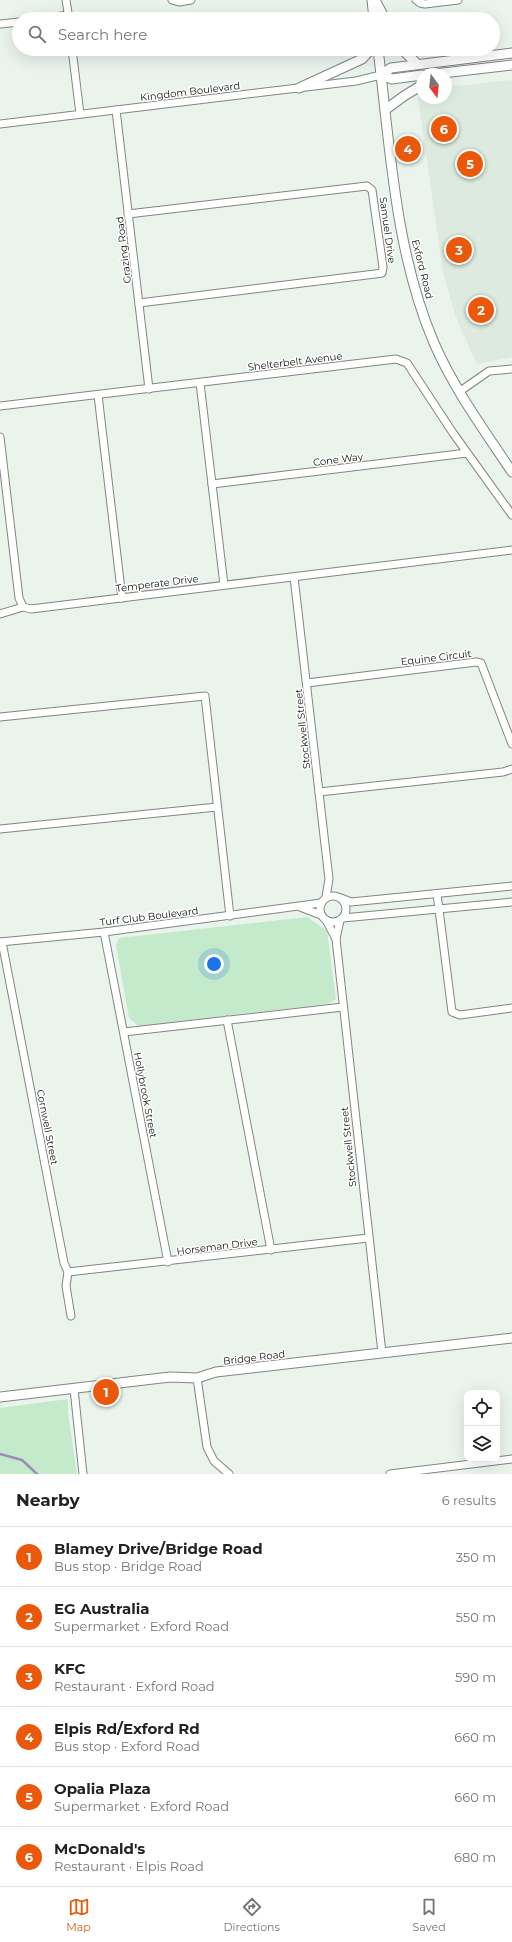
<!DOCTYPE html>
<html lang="en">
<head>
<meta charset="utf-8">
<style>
  :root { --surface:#fff; --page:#f6f6f6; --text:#222; --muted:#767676; --line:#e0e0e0; --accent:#ea580c }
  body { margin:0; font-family:Montserrat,sans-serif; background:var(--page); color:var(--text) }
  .controls { position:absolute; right:12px; bottom:12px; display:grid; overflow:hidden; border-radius:8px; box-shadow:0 4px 16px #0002 }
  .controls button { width:36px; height:36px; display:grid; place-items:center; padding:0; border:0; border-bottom:1px solid var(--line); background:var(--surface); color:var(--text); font:20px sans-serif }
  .compass { position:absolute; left:416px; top:68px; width:36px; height:36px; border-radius:50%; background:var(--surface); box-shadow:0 4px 16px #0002; rotate:165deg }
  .you { position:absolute; left:214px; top:964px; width:14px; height:14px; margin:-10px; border:3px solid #fff; border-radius:50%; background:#1a73e8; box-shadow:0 0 0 6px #1a73e833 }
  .badge { display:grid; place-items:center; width:26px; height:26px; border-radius:50%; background:var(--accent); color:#fff; font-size:13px; font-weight:700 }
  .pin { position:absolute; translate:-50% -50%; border:2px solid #fff; box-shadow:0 1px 4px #0006 }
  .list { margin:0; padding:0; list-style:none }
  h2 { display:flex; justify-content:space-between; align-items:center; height:52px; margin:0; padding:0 16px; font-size:17px }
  h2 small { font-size:13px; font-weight:400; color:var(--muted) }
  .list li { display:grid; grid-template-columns:26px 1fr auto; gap:12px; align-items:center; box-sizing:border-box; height:60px; padding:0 16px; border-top:1px solid var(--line) }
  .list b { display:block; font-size:15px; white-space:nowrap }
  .list p { margin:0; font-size:13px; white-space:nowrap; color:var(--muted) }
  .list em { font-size:13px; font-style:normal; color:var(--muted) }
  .icon { flex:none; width:22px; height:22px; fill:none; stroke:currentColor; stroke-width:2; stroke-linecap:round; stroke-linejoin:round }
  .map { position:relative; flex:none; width:512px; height:1474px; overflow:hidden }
  .search { position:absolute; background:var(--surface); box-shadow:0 4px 16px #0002; left:12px; right:12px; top:12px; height:44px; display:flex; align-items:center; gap:10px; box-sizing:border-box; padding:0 14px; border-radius:22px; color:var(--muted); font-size:15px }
  .sheet { height:412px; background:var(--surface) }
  nav { display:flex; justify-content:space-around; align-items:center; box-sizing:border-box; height:56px; border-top:1px solid var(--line); background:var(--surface); font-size:11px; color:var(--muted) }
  nav a { display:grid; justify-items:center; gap:2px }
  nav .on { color:var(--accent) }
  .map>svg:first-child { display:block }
  .built { fill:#dceadf }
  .green { fill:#c3eacb }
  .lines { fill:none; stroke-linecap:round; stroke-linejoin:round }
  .stream { stroke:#998fb1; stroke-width:2.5 }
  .street-casing { stroke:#808681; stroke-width:9 }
  .secondary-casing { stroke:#808681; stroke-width:11 }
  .street { stroke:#fff; stroke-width:7 }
  .secondary { stroke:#fff; stroke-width:9 }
  .labels { text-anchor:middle; stroke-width:3; stroke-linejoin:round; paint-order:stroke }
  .street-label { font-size:10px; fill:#101210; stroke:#fff }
</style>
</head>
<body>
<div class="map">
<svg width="512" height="1474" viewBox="0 0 512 1474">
  <rect width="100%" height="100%" fill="#ebf3ed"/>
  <path class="built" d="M 512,80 L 512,357 L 477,364 L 456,318 L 443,272 L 417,90 L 422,89 L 422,98 L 446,98 L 446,87 Z"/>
  <g class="green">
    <path d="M 307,917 L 327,931 L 336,999 L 328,1004 L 138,1026 L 129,1018 L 116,945 L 119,938 Z"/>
    <path d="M 68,1399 L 68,1413 L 77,1474 L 0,1474 L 0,1408 Z"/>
  </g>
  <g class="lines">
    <path class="stream" d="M 0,1454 L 22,1460 L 37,1474"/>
    <defs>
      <g id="street">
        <path d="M 66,0 L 69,19"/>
        <path d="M 172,0 L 179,2 L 191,0"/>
        <path d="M 416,0 L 420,3 L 425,4 L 458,0"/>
        <path d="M 41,19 L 68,15"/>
        <path d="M 0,24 L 19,22"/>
        <path d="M 72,49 L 80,114"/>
        <path d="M 116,110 L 149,389"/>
        <path d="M 0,124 L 356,81 L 381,75"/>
        <path d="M 128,214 L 367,186 L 372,190 L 383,267 L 382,273 L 375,274 L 139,303"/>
        <path d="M 200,383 L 224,585"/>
        <path d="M 459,392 L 489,371 L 512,369"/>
        <path d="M 98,395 L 122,598"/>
        <path d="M 0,406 L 396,359 L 407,363 L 453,433 L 512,515"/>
        <path d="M 0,437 L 19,598 L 23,607"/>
        <path d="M 212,484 L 467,453"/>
        <path d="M 294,577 L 329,879 L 326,897"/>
        <path d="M 23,607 L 31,609 L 512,550"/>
        <path d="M 0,614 L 23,607"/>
        <path d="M 307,683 L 476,662 L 481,663 L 512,744"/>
        <path d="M 0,717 L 205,696 L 230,916"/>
        <path d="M 319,792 L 503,772 L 512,769"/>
        <path d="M 0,829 L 217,807"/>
        <path d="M 437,894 L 452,1012 L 460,1015 L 512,1008"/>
        <circle cx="333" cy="909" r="13"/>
        <path d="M 341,898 L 351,902 L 512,886"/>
        <path d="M 300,907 L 321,915"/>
        <path d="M 343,918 L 512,902"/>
        <path d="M 326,920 L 336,939"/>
        <path d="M 340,920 L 336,939 L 382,1353"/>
        <path d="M 104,932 L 168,1262"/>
        <path d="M 0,942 L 104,932 L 321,903"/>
        <path d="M 2,942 L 64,1263 L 68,1272 L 66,1286 L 71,1316"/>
        <path d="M 227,1020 L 271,1250"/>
        <path d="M 124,1032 L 343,1007"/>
        <path d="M 68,1272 L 368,1238"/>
        <path d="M 197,1378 L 207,1447 L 214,1461 L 229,1474"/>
        <path d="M 74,1389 L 83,1474"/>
        <path d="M 390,1474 L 512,1459"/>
      </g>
      <g id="secondary">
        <path d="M 372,0 L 374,19"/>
        <path d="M 375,0 L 385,19"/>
        <path d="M 378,49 C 390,146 395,252 434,343 C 454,389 484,430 512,472"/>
        <path d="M 402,49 L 417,64"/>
        <path d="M 434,74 L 512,65"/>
        <path d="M 381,75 L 391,68 L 512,53"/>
        <path d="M 381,75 L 392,79 L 422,75"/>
        <path d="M 299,88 L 362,59 L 371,49"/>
        <path d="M 385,110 L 404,96 L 422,85"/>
        <path d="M 0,1397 L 170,1377 L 197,1378 L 216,1372 L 512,1338"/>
      </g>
    </defs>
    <use href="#street" class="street-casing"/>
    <use href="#secondary" class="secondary-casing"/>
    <use href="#street" class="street"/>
    <use href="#secondary" class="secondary"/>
  </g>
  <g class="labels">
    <g class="street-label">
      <text transform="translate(190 91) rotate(-7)" y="4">Kingdom Boulevard</text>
      <text transform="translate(388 230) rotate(82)" y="4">Samuel Drive</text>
      <text transform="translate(123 250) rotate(-97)" y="4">Grazing Road</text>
      <text transform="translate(423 269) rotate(76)" y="4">Exford Road</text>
      <text transform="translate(295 361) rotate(-7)" y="4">Shelterbelt Avenue</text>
      <text transform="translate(338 459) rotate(-7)" y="4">Cone Way</text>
      <text transform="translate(157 583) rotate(-7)" y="4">Temperate Drive</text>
      <text transform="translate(436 657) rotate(-7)" y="4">Equine Circuit</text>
      <text transform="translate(302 729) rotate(-96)" y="4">Stockwell Street</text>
      <text transform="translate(149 916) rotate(-7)" y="4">Turf Club Boulevard</text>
      <text transform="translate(146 1095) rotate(79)" y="4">Hollybrook Street</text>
      <text transform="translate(48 1127) rotate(79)" y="4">Cornwell Street</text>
      <text transform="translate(348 1147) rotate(-96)" y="4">Stockwell Street</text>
      <text transform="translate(217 1246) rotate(-7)" y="4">Horseman Drive</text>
      <text transform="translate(254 1357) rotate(-7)" y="4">Bridge Road</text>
    </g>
  </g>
</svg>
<div class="controls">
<button><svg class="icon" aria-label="locate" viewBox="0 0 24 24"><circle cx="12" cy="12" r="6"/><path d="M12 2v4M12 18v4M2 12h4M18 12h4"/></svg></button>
<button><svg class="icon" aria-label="layers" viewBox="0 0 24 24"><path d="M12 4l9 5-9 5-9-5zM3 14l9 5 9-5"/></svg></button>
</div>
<svg class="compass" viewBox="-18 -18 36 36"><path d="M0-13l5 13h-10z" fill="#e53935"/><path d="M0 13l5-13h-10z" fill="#767676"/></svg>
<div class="you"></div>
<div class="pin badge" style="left:106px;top:1392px">1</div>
<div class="pin badge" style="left:481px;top:310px">2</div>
<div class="pin badge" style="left:459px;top:250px">3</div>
<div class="pin badge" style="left:408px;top:149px">4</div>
<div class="pin badge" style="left:470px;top:164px">5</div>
<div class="pin badge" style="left:444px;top:129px">6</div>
<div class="search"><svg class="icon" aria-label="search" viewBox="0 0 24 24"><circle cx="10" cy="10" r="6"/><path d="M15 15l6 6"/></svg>Search here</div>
</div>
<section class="sheet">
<h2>Nearby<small>6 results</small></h2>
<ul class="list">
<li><span class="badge">1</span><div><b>Blamey Drive/Bridge Road</b><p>Bus stop · Bridge Road</p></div><em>350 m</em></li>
<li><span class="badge">2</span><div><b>EG Australia</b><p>Supermarket · Exford Road</p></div><em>550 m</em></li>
<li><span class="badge">3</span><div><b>KFC</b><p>Restaurant · Exford Road</p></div><em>590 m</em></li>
<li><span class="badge">4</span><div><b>Elpis Rd/Exford Rd</b><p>Bus stop · Exford Road</p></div><em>660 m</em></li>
<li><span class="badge">5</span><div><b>Opalia Plaza</b><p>Supermarket · Exford Road</p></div><em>660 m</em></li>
<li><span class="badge">6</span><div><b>McDonald's</b><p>Restaurant · Elpis Road</p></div><em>680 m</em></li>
</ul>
</section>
<nav>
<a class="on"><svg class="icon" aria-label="map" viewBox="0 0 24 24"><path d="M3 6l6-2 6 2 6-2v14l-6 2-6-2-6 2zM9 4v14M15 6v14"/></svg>Map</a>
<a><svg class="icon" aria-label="directions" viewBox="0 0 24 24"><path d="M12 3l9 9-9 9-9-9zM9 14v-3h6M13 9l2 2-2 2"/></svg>Directions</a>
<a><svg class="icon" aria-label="saved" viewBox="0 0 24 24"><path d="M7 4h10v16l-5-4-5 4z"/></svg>Saved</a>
</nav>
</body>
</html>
